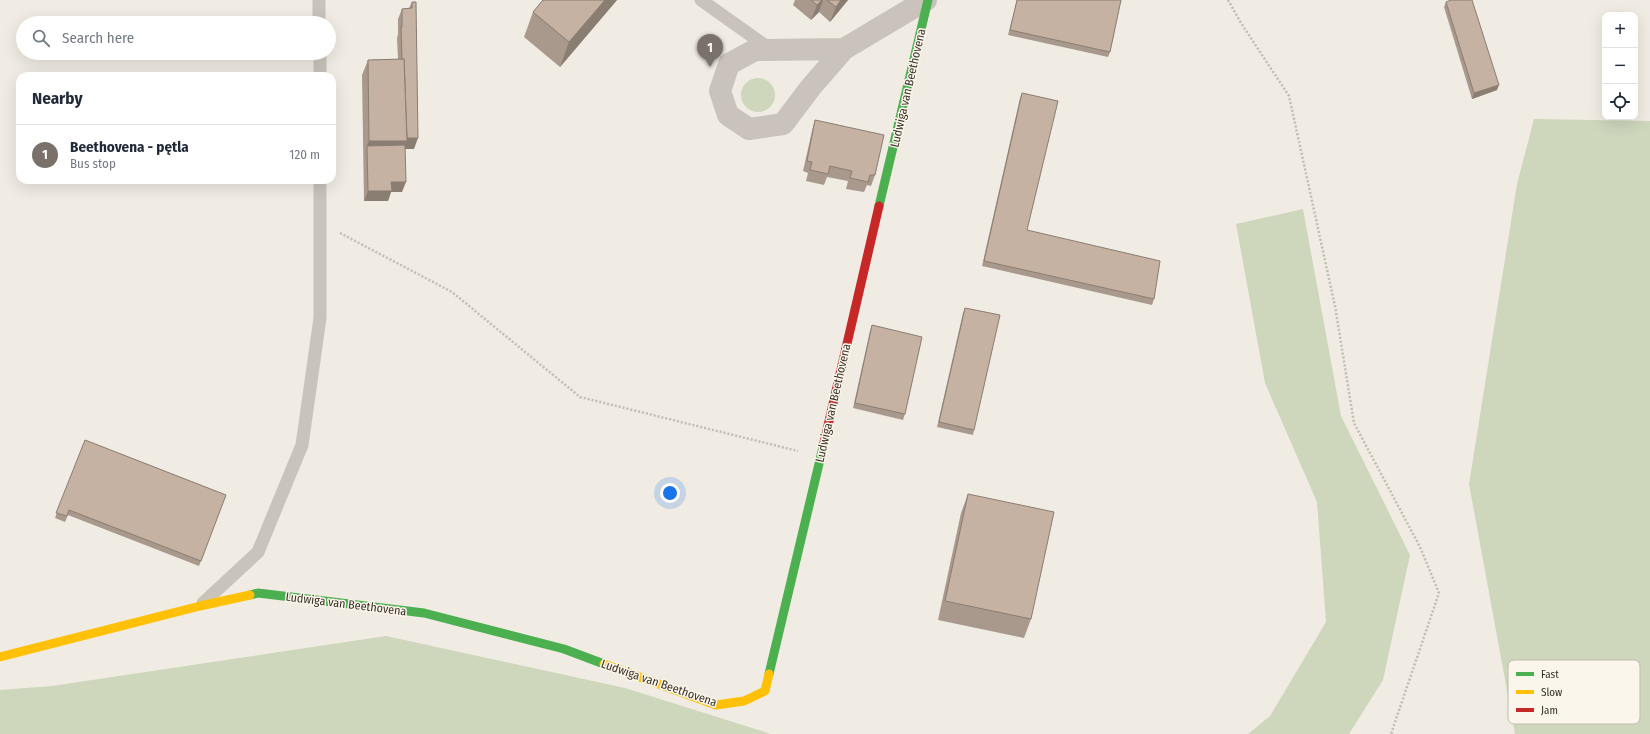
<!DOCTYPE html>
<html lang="en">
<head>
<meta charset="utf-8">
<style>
  :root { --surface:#fff; --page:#f2f2f3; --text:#1f2937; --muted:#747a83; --line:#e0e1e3; --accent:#7a726a }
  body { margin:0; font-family:"Fira Sans Condensed",sans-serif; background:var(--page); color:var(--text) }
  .controls { position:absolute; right:12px; top:12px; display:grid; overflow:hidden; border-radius:8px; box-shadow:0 4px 16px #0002 }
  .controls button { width:36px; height:36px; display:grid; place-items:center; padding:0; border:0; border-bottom:1px solid var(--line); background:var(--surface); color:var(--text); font:20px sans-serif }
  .you { position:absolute; left:670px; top:493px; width:14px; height:14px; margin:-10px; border:3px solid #fff; border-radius:50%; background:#1a73e8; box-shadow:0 0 0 6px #1a73e833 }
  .badge { display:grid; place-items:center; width:26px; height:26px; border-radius:50%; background:var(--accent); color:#fff; font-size:13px; font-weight:700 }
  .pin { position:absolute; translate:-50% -33px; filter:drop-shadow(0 1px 2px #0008) }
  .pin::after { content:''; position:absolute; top:21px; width:14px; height:12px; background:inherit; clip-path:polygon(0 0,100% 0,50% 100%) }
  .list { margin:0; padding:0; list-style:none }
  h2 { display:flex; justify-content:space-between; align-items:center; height:52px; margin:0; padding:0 16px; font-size:17px }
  h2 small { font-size:13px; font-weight:400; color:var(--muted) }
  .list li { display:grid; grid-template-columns:26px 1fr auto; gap:12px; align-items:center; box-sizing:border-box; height:60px; padding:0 16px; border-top:1px solid var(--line) }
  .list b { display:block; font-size:15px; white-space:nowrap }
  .list p { margin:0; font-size:13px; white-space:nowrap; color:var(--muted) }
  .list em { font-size:13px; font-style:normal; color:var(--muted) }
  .icon { flex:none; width:22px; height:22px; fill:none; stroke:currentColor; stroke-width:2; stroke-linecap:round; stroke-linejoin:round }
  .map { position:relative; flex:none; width:1650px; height:734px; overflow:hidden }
  .search { position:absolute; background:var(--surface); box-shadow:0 4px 16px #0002; left:16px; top:16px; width:320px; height:44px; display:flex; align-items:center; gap:10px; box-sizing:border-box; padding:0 14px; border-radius:22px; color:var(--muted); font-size:15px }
  .panel { position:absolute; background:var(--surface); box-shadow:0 4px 16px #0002; left:16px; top:72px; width:320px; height:112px; border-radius:12px }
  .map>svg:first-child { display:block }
  .green { fill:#ced7bc }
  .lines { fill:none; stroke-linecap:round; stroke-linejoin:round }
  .path { stroke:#c1bcb4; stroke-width:2.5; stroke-dasharray:2 2; stroke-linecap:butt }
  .lane { stroke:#c9c3bb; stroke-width:13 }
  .street { stroke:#c9c3bb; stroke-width:22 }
  .fast { stroke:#4caf50; stroke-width:9 }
  .slow { stroke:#ffc107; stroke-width:9 }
  .jam { stroke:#c62828; stroke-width:9 }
  .wall { fill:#a9998c }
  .shaded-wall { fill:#8a7d72 }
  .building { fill:#c5b2a3; stroke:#8a7d72 }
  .labels { text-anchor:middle; stroke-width:3; stroke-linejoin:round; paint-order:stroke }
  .street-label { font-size:12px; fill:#3b3129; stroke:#fbf6eb }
  .key { fill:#fbf6eb; stroke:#c1bbb1; stroke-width:1 }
  .key-label { font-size:11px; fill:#3b3129 }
</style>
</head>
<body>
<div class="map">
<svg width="1650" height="734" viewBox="0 0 1650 734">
  <rect width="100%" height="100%" fill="#f0ece3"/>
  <g class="green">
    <circle cx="758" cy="95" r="17"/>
    <path d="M 1534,119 L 1650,121 L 1650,734 L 1515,734 L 1469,484 L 1517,184 Z"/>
    <path d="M 1303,209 L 1341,416 L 1410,555 L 1383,680 L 1349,734 L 1248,734 L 1270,716 L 1326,622 L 1317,502 L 1265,383 L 1236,224 Z"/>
    <path d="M 386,636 L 625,688 L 771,734 L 0,734 L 0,690 L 52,686 Z"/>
  </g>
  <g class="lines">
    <g class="path">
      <path d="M 1228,0 L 1241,23 L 1289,96 L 1335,306 L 1354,423 L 1420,547 L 1439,593 L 1391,734"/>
      <path d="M 340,233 L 452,292 L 580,397 L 798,451"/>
    </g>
    <g class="lane">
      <path d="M 319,0 L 319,23"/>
      <path d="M 701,0 L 770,49"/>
      <path d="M 320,53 L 320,76"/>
      <path d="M 203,603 L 258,552 L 302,445 L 320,318 L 320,180"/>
    </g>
    <path class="street" d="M 844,49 L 755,50 L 729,64 L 720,91 L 728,115 L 749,129 L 783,124 L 811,87 L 844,49 L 926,0"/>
    <g class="fast">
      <path d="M 879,206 L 928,0"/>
      <path d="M 250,595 L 258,593 L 424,613 L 564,649 L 604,664"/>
      <path d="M 769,674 L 823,447"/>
    </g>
    <g class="slow">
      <path d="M 0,657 L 200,606 L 250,595"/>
      <path d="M 604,664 L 716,705 L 744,701 L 765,691 L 769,674"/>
    </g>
    <path class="jam" d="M 823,447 L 879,206"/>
  </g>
  <g class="wall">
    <path d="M 543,0 L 617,0 L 560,67 L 524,37 L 533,12 Z"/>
    <path d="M 795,0 L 848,0 L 830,22 L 819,12 L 811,20 L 793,5 Z"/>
    <path d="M 1017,0 L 1121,0 L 1110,52 L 1108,57 L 1008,35 Z"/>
    <path d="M 412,2 L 414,149 L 405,149 L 402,192 L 391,192 L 388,201 L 364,201 L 362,75 L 368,60 L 398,59 L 397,38 L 398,34 L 398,19 L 402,9 L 409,8 Z"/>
    <path d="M 1446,2 L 1497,90 L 1472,99 L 1444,7 Z"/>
    <path d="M 1022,93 L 1027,230 L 1154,299 L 1152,305 L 982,266 L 1020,98 Z"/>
    <path d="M 815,120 L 875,175 L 871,186 L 867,185 L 864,192 L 846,189 L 848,181 L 827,177 L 824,185 L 806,181 L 808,173 L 803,171 L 812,131 Z"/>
    <path d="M 965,308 L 974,430 L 973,435 L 937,427 L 963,313 Z"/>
    <path d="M 872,325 L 905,414 L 903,420 L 853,408 L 870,331 Z"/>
    <path d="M 85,440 L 226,495 L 199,566 L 68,515 L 65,522 L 55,518 Z"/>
    <path d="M 968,494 L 1031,619 L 1024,638 L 938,620 L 961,513 Z"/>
  </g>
  <g class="shaded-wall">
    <path d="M 605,0 L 617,0 L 560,67 L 569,42 Z"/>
    <path d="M 822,0 L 823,0 L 819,12 L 811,20 L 817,5 Z"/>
    <path d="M 841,0 L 848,0 L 830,22 L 836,7 Z"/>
    <path d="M 1499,85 L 1497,90 L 1472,99 L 1474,93 Z"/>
    <path d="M 405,138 L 418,138 L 414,149 L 404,149 L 367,146 L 369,141 Z"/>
    <path d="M 391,182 L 406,182 L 402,192 L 391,192 L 388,201 L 364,201 L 368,191 Z"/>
  </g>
  <g class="building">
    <path d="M 543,0 L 605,0 L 569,42 L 533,12 Z"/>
    <path d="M 811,0 L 822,0 L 817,5 Z"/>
    <path d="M 827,0 L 841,0 L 836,7 Z"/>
    <path d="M 1017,0 L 1121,0 L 1110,52 L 1010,30 Z"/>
    <path d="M 1451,0 L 1472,0 L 1499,85 L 1474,93 L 1446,2 Z"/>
    <path d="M 412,2 L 416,2 L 418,138 L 407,138 L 404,59 L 402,59 L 401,27 L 402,27 L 402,9 L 412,8 Z"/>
    <path d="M 404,59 L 407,141 L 369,141 L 368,60 Z"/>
    <path d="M 1022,93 L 1058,101 L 1027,230 L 1160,261 L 1154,299 L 984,261 Z"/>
    <path d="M 815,120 L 884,135 L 875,175 L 870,175 L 868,182 L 850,178 L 852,171 L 830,166 L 828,174 L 810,170 L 812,162 L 807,161 Z"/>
    <path d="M 405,145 L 406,182 L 391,182 L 392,191 L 368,191 L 367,146 Z"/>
    <path d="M 965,308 L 1000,315 L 974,430 L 939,422 Z"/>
    <path d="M 872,325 L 922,337 L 905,414 L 855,403 Z"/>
    <path d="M 85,440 L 226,495 L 201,561 L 69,510 L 67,516 L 56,513 Z"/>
    <path d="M 968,494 L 1054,512 L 1031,619 L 945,601 Z"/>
  </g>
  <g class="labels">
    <g class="street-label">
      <text transform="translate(908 88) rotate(-77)" y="4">Ludwiga van Beethovena</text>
      <text transform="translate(833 403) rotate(-77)" y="4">Ludwiga van Beethovena</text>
      <text transform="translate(346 604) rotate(7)" y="4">Ludwiga van Beethovena</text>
      <text transform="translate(659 683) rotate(19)" y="4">Ludwiga van Beethovena</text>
    </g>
  </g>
  <rect x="1508" y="660" width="132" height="64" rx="6" class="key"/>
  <rect x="1516" y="672" width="18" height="4" fill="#4caf50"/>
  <rect x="1516" y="690" width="18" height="4" fill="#ffc107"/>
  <rect x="1516" y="708" width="18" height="4" fill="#c62828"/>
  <g class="key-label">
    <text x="1541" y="678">Fast</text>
    <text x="1541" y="696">Slow</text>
    <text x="1541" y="714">Jam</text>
  </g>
</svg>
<div class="controls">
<button>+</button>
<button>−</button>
<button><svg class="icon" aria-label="locate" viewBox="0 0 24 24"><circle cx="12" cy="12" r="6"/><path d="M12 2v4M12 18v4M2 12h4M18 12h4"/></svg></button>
</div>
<div class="you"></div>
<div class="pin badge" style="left:710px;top:67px">1</div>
<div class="search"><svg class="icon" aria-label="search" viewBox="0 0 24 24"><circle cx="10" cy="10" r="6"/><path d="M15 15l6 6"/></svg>Search here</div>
<section class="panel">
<h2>Nearby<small></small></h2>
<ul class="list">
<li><span class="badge">1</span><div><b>Beethovena - pętla</b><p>Bus stop</p></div><em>120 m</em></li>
</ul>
</section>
</div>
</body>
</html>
